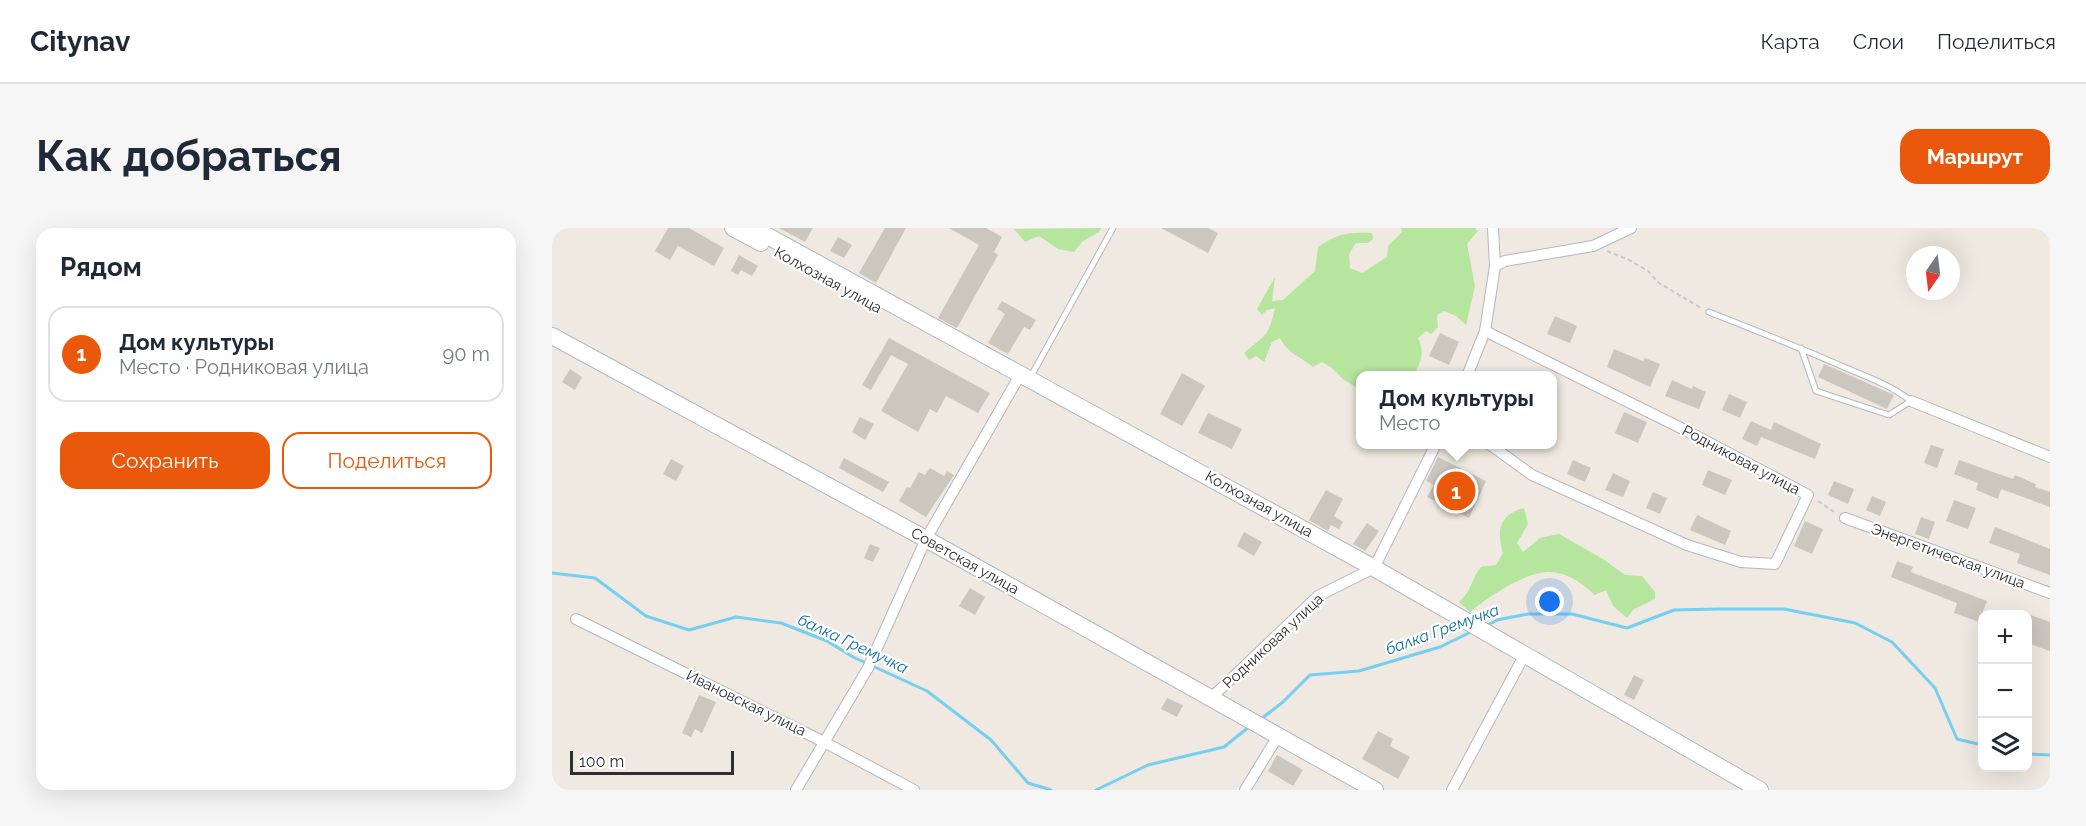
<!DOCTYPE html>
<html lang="ru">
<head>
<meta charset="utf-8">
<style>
  :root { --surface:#fff; --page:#f6f6f7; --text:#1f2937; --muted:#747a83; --line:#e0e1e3; --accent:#ea580c }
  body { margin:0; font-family:Raleway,sans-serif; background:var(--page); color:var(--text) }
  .controls { position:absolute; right:18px; bottom:18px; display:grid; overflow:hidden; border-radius:12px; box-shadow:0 6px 24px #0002 }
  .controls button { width:54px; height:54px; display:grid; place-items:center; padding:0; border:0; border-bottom:2px solid var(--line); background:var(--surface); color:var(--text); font:30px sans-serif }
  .compass { position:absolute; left:1354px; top:18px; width:54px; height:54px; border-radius:50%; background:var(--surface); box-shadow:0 6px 24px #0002; rotate:194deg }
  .scale { position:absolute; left:18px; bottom:15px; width:164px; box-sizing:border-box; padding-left:6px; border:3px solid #2e2e2e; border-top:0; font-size:16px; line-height:21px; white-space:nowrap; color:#2e2e2e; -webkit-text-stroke:4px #fff; paint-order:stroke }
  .you { position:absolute; left:998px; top:374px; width:21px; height:21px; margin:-15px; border:4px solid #fff; border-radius:50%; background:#1a73e8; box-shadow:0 0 0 9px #1a73e833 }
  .badge { display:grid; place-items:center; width:39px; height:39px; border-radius:50%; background:var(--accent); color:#fff; font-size:20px; font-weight:700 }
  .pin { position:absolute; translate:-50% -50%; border:3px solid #fff; box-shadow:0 2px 6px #0006 }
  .popup { position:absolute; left:804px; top:143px; width:201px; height:78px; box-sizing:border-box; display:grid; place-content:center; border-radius:12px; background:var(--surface); filter:drop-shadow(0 2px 4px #0005); font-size:20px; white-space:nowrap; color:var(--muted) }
  .popup b { font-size:22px; color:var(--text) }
  .popup::after { content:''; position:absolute; left:50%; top:100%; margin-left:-12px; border:12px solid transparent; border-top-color:var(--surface) }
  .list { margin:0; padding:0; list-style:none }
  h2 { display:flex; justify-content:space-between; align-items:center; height:78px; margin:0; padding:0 24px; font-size:26px }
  h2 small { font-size:20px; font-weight:400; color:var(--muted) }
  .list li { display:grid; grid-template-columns:39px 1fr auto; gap:18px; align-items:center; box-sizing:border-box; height:96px; margin:0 12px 12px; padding:0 12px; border:2px solid var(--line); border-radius:18px }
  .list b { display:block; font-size:22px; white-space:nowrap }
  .list p { margin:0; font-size:20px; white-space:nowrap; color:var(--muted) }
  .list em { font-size:20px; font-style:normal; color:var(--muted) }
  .actions { display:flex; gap:12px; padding:18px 24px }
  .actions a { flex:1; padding:14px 0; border:2px solid var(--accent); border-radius:18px; text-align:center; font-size:21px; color:var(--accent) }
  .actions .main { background:var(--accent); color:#fff }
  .icon { flex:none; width:33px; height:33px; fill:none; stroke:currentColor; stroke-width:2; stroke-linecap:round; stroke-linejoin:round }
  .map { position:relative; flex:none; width:1498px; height:562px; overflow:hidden; border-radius:18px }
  header { display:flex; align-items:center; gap:36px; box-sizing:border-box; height:84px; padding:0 30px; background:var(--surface); border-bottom:2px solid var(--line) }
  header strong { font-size:28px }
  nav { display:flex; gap:33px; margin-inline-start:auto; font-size:21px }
  .intro { display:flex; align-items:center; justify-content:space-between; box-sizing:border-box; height:144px; padding:0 36px }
  h1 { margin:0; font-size:42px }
  .button { padding:15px 27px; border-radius:18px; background:var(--accent); color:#fff; font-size:21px; font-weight:700 }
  main { display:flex; gap:36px; padding:0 36px }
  aside { flex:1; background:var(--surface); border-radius:18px; box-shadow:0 6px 24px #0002 }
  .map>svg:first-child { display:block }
  .green { fill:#b6e59e }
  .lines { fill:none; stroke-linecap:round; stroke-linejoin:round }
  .stream { stroke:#75cff0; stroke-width:3 }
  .building { fill:#cbc7bf }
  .lane-casing { stroke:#b4b7c1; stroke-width:7 }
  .street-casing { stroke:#b4b7c1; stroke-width:12 }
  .secondary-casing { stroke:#b4b7c1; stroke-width:18 }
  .path { stroke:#c9c9c9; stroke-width:2; stroke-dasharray:4.5 3; stroke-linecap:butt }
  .lane { stroke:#fff; stroke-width:5 }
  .street { stroke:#fff; stroke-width:10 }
  .secondary { stroke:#fff; stroke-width:16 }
  .labels { text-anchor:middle; stroke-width:4.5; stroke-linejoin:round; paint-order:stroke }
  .street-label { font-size:15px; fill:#2e2e2e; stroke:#fff }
  .water-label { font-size:16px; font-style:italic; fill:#0d6fa3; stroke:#fff }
</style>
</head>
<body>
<header>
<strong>Citynav</strong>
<nav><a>Карта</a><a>Слои</a><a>Поделиться</a></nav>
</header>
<div class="intro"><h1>Как добраться</h1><a class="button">Маршрут</a></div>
<main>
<aside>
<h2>Рядом<small></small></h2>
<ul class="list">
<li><span class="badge">1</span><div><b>Дом культуры</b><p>Место · Родниковая улица</p></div><em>90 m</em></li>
</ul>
<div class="actions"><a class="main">Сохранить</a><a>Поделиться</a></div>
</aside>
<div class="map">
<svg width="1498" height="562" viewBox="0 0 1498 562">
  <rect width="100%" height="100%" fill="#efe9e1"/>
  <g class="green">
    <path d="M 549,0 L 547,4 L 531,13 L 522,24 L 506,21 L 487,8 L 473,14 L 462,1 Z"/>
    <path d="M 849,0 L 923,0 L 926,3 L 915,16 L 923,58 L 914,97 L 904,88 L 892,83 L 885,87 L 886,99 L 879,106 L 874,103 L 866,110 C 873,125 869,133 862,147 L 808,148 L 808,162 L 791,151 L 780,140 L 770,134 L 761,139 C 748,128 736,126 728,110 L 720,114 L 712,134 L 704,128 L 697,132 L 692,125 C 714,106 716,110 723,80 L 715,82 L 710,87 L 705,81 L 723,49 L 720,73 L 731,72 L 763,43 L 766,19 C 786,5 797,4 820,5 L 821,11 L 816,15 L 804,15 L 797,26 L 798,40 L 810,45 L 835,29 L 836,18 L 850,4 Z"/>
    <path d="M 972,280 L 976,296 L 965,315 L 971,324 L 988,310 L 1007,306 L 1051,331 L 1073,347 L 1090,348 L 1103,364 L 1103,371 L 1082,381 L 1075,390 L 1061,378 L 1054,362 L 1043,367 C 1031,356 1015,344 997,344 C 973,344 936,369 918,384 L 907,374 C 921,361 918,353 929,339 L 944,337 L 951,325 C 944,302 948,286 972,280 Z"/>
  </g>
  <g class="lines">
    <g class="stream">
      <path d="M 0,345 L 43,350 L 94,388 L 137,402 L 184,389 L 229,395 L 275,413 L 301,429 L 375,463 L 439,512 L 476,555 L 499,562"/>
      <path d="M 936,397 L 945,392 L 976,386 L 1020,386 L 1075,400 L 1122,382 L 1166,381 L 1232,381 L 1303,395 L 1340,414 L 1383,460 L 1405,511 L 1430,517"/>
      <path d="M 709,491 L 731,474 L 758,447 L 807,443 L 888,419 L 921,403"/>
      <path d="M 1476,526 L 1498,527"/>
      <path d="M 544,562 L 596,537 L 672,519 L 698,498"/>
    </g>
  </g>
  <g class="building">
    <path d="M 116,0 L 137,0 L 172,20 L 162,38 L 126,18 L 118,32 L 103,23 Z"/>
    <path d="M 227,0 L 261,0 L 253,14 Z"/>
    <path d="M 333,0 L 354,0 L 324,55 L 307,45 Z"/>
    <path d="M 397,0 L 434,0 L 450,9 L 442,24 L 446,27 L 405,100 L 386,90 L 427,17 Z"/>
    <path d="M 609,0 L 656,0 L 666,5 L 656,25 Z"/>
    <path d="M 286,9 L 300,17 L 292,30 L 278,23 Z"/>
    <path d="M 187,27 L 206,38 L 200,48 L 189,42 L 186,47 L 179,43 Z"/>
    <path d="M 450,73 L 484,92 L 478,102 L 472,99 L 456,126 L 436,115 L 453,86 L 445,81 Z"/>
    <path d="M 1003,88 L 1025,98 L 1018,115 L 995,106 Z"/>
    <path d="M 888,105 L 907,114 L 897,137 L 877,128 Z"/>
    <path d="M 337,110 L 438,165 L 426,185 L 394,168 L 385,185 L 378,181 L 366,204 L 329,183 L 356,136 L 339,127 L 319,162 L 310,157 Z"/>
    <path d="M 1062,121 L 1091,133 L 1093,130 L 1108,136 L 1098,159 L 1055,139 Z"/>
    <path d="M 1272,136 L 1342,167 L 1335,181 L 1266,149 Z"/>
    <path d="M 18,141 L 30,149 L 23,162 L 10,154 Z"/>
    <path d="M 630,145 L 653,158 L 630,198 L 608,186 Z"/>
    <path d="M 1120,152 L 1140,161 L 1141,158 L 1154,164 L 1147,181 L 1113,168 Z"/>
    <path d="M 1177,166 L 1195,174 L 1188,190 L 1170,182 Z"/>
    <path d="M 1072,184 L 1095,194 L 1086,215 L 1063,205 Z"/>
    <path d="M 656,185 L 690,201 L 680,221 L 646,205 Z"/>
    <path d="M 308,189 L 322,196 L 313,212 L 300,204 Z"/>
    <path d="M 1199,193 L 1219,202 L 1222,194 L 1269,216 L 1263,231 L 1209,209 L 1205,218 L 1190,211 Z"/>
    <path d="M 1379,217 L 1392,221 L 1385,240 L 1372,235 Z"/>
    <path d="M 886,229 L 934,253 L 917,290 L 875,269 L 882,257 L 874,253 Z"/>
    <path d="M 292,230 L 337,254 L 331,264 L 287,240 Z"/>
    <path d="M 119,231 L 132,238 L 124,253 L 111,246 Z"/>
    <path d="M 1021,232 L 1039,240 L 1033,254 L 1015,246 Z"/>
    <path d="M 1407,232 L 1461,251 L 1463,247 L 1484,256 L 1483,259 L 1498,264 L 1498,279 L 1449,261 L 1446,271 L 1424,262 L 1426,255 L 1402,246 Z"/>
    <path d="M 378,240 L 392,248 L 395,243 L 402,247 L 374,289 L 347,273 L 355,259 L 358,260 L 367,244 L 373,247 Z"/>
    <path d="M 1156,242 L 1180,252 L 1173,267 L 1150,257 Z"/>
    <path d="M 1061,245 L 1078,253 L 1071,269 L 1053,262 Z"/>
    <path d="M 1282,253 L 1302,261 L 1296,276 L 1276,267 Z"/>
    <path d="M 774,262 L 791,271 L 782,288 L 791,294 L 787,301 L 779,297 L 776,303 L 757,292 Z"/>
    <path d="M 1101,264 L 1115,270 L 1108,286 L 1094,280 Z"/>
    <path d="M 1320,268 L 1334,274 L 1328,288 L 1314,282 Z"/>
    <path d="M 1402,272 L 1424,280 L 1416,301 L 1394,293 Z"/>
    <path d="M 1145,287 L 1179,303 L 1173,317 L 1138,302 Z"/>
    <path d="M 1369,289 L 1383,294 L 1377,311 L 1363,306 Z"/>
    <path d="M 1253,293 L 1271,301 L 1260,326 L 1242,318 Z"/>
    <path d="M 815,295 L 827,303 L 813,323 L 801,316 Z"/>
    <path d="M 1443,299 L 1498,321 L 1498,347 L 1465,335 L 1468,326 L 1437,315 Z"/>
    <path d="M 692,304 L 710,314 L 702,328 L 685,318 Z"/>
    <path d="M 318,316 L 328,320 L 321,334 L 312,330 Z"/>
    <path d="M 1345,333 L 1361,339 L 1359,344 L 1435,373 L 1427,394 L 1402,385 L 1405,375 L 1339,349 Z"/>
    <path d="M 418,360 L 433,369 L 423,387 L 407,378 Z"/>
    <path d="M 1476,386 L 1498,394 L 1498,423 L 1476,415 Z"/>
    <path d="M 1082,447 L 1092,452 L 1082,472 L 1072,467 Z"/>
    <path d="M 147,467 L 164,474 L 150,505 L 143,501 L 139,509 L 130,505 Z"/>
    <path d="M 615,470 L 631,477 L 625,489 L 609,481 Z"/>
    <path d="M 826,503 L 841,511 L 838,518 L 858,529 L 846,551 L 810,531 Z"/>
    <path d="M 725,527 L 751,542 L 741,558 L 716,543 Z"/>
  </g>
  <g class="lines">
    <defs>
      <g id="lane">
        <path d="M 1157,84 C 1203,102 1249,120 1294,140 C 1316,149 1340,158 1359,173 L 1337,187 L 1264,163 L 1249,120"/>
        <path d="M 478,150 L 561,0"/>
      </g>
      <g id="street">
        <path d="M 943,38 L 953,33 L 1041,18 L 1079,0"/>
        <path d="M 933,103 L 1135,203 L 1256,267 L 1223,336 L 1189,334 L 1135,317 L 980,247 L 937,216"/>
        <path d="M 915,148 L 933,103 L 943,38 L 941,0"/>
        <path d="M 1359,173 L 1498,229"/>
        <path d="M 1293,290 L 1498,365"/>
        <path d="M 24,391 L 272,514 L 362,562"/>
        <path d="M 659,470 L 766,368 L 822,340 L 884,216"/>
        <path d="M 244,562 L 316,440 L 374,311 L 468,147"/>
        <path d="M 693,562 L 726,508"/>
        <path d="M 900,562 L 973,426"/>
      </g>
      <g id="secondary">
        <path d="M 181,0 L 209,15"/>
        <path d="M 201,0 L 822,340 L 1208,562"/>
        <path d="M 0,108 L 374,311 L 823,562"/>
      </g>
    </defs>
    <use href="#lane" class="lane-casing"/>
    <use href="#street" class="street-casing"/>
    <use href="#secondary" class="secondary-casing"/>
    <g class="path">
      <path d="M 1055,23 L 1075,31 L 1096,43 L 1107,55 L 1149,80"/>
      <path d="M 1266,273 L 1284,285"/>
    </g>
    <use href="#lane" class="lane"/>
    <use href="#street" class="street"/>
    <use href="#secondary" class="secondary"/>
  </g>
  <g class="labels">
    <g class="street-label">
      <text transform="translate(276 52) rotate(29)" y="5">Колхозная улица</text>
      <text transform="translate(1189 232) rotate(28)" y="5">Родниковая улица</text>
      <text transform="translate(707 276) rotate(29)" y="5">Колхозная улица</text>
      <text transform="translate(1396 328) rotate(20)" y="5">Энергетическая улица</text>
      <text transform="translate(413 333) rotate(29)" y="5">Советская улица</text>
      <text transform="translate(721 413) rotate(-43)" y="5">Родниковая улица</text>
      <text transform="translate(194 475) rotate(26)" y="5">Ивановская улица</text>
    </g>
    <g class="water-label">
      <text transform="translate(890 401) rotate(-20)" y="6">балка Гремучка</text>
      <text transform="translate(301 415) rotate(25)" y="6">балка Гремучка</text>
    </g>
  </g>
</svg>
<div class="controls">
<button>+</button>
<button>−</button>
<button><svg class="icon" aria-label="layers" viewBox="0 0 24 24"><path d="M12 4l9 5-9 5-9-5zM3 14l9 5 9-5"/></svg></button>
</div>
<svg class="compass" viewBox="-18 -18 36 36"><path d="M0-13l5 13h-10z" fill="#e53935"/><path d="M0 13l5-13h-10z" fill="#747a83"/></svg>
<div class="scale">100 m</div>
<div class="you"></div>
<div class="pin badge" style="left:904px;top:263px">1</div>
<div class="popup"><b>Дом культуры</b>Место</div>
</div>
</main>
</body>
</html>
